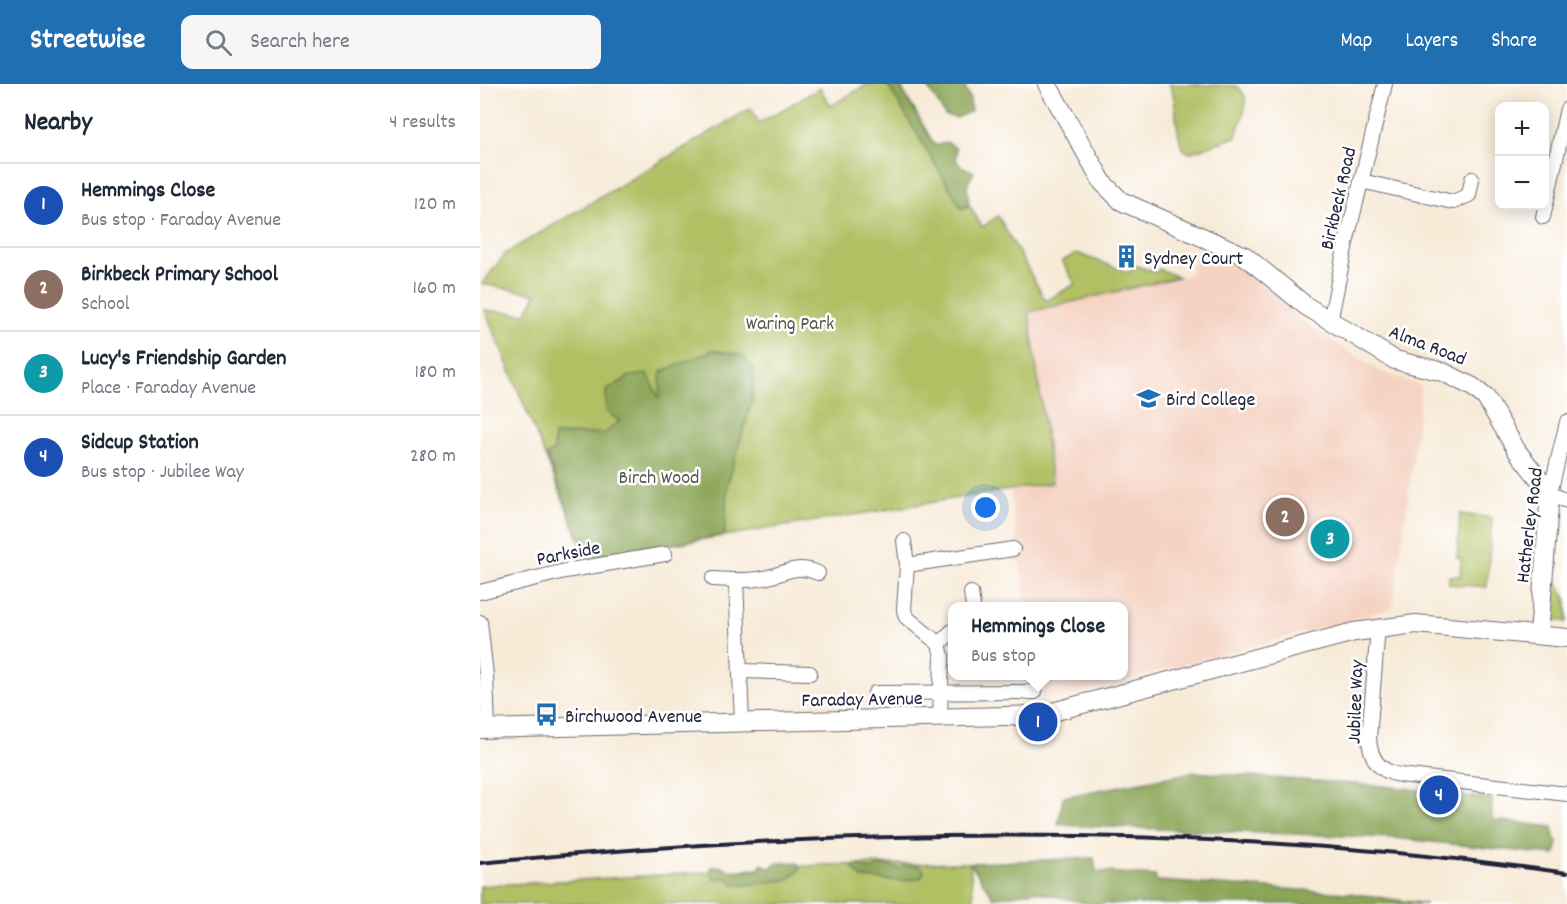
<!DOCTYPE html>
<html lang="en">
<head>
<meta charset="utf-8">
<style>
  :root { --surface:#fff; --page:#f6f6f7; --text:#1f2937; --muted:#747a83; --line:#e0e1e3; --accent:#1f6fb2 }
  body { margin:0; font-family:Dekko,sans-serif; background:var(--page); color:var(--text) }
  .controls { position:absolute; right:18px; top:18px; display:grid; overflow:hidden; border-radius:12px; box-shadow:0 3px 15px #0003 }
  .controls button { width:54px; height:54px; display:grid; place-items:center; padding:0; border:0; border-bottom:2px solid var(--line); background:var(--surface); color:var(--text); font:30px sans-serif }
  .you { position:absolute; left:506px; top:424px; width:21px; height:21px; margin:-15px; border:4px solid #fff; border-radius:50%; background:#1a73e8; box-shadow:0 0 0 9px #1a73e833 }
  .badge { display:grid; place-items:center; width:39px; height:39px; border-radius:50%; background:var(--accent); color:#fff; font-size:20px; font-weight:700 }
  .pin { position:absolute; translate:-50% -50%; border:3px solid #fff; box-shadow:0 2px 6px #0006 }
  .popup { position:absolute; left:468px; top:518px; width:180px; height:78px; box-sizing:border-box; display:grid; place-content:center; border-radius:12px; background:var(--surface); filter:drop-shadow(0 2px 4px #0005); font-size:20px; white-space:nowrap; color:var(--muted) }
  .popup b { font-size:22px; color:var(--text) }
  .popup::after { content:''; position:absolute; left:50%; top:100%; margin-left:-12px; border:12px solid transparent; border-top-color:var(--surface) }
  .list { margin:0; padding:0; list-style:none }
  h2 { display:flex; justify-content:space-between; align-items:center; height:78px; margin:0; padding:0 24px; font-size:26px }
  h2 small { font-size:20px; font-weight:400; color:var(--muted) }
  .list li { display:grid; grid-template-columns:39px 1fr auto; gap:18px; align-items:center; box-sizing:border-box; height:84px; padding:0 24px; border-top:2px solid var(--line) }
  .list b { display:block; font-size:22px; white-space:nowrap }
  .list p { margin:0; font-size:20px; white-space:nowrap; color:var(--muted) }
  .list em { font-size:20px; font-style:normal; color:var(--muted) }
  .icon { flex:none; width:33px; height:33px; fill:none; stroke:currentColor; stroke-width:2; stroke-linecap:round; stroke-linejoin:round }
  .map { position:relative; flex:none; width:1087px; height:820px; overflow:hidden }
  header { display:flex; align-items:center; gap:36px; box-sizing:border-box; height:84px; padding:0 30px; background:var(--accent); color:#fff }
  header strong { font-size:28px }
  nav { display:flex; gap:33px; margin-inline-start:auto; font-size:21px }
  .search { width:420px; height:54px; background:var(--page); display:flex; align-items:center; gap:15px; box-sizing:border-box; padding:0 21px; border-radius:12px; color:var(--muted); font-size:22px }
  main { display:flex }
  aside { flex:1; background:var(--surface) }
  .map>svg:first-child { display:block }
  .built { fill:#f5d3c2 }
  .green { fill:#b0c063; stroke:#69714f; stroke-width:1.5 }
  .forest { fill:#8ca659; stroke:#57644a; stroke-width:1.5 }
  .lines { fill:none; stroke-linecap:round; stroke-linejoin:round }
  .minor-casing { stroke:#6d6872; stroke-width:16 }
  .tertiary-casing { stroke:#6d6872; stroke-width:20 }
  .minor { stroke:#fff; stroke-width:14 }
  .tertiary { stroke:#fff; stroke-width:18 }
  .rail { stroke:#22223b; stroke-width:4 }
  .labels { text-anchor:middle; stroke-width:5; stroke-linejoin:round; paint-order:stroke }
  .street-label { font-size:20px; fill:#22223b; stroke:#fff }
  .poi-label { font-size:20px; fill:#22223b; stroke:#fff; text-anchor:start }
  .park-label { font-size:20px; fill:#545949; stroke:#fff }
</style>
</head>
<body>
<header>
<strong>Streetwise</strong>
<div class="search"><svg class="icon" aria-label="search" viewBox="0 0 24 24"><circle cx="10" cy="10" r="6"/><path d="M15 15l6 6"/></svg>Search here</div>
<nav><a>Map</a><a>Layers</a><a>Share</a></nav>
</header>
<main>
<aside>
<h2>Nearby<small>4 results</small></h2>
<ul class="list">
<li><span class="badge" style="background:#1a4fb4">1</span><div><b>Hemmings Close</b><p>Bus stop · Faraday Avenue</p></div><em>120 m</em></li>
<li><span class="badge" style="background:#8d6e63">2</span><div><b>Birkbeck Primary School</b><p>School</p></div><em>160 m</em></li>
<li><span class="badge" style="background:#0f9aa8">3</span><div><b>Lucy's Friendship Garden</b><p>Place · Faraday Avenue</p></div><em>180 m</em></li>
<li><span class="badge" style="background:#1a4fb4">4</span><div><b>Sidcup Station</b><p>Bus stop · Jubilee Way</p></div><em>280 m</em></li>
</ul>
</aside>
<div class="map">
<svg width="1087" height="820" viewBox="0 0 1087 820">
  <rect width="100%" height="100%" fill="#fff"/>
  <filter id="ink" filterUnits="userSpaceOnUse"><feTurbulence type="fractalNoise" baseFrequency=".0167" numOctaves="2"/><feDisplacementMap in="SourceGraphic" scale="12" xChannelSelector="R" yChannelSelector="G"/><feConvolveMatrix kernelMatrix="1 2 1 2 8 2 1 2 1" color-interpolation-filters="sRGB"/></filter>
  <filter id="wash" filterUnits="userSpaceOnUse"><feTurbulence type="fractalNoise" baseFrequency=".008" numOctaves="4" result="noise"/><feDisplacementMap in="SourceGraphic" scale="24" xChannelSelector="R" yChannelSelector="G"/><feGaussianBlur stdDeviation="1.35" result="paint"/><feColorMatrix in="noise" values="0 0 0 0 0 0 0 0 0 0 0 0 0 0 0 0 0 1.4 0 .05"/><feComposite in="paint" operator="in"/></filter>
  <g filter="url(#wash)">
    <rect width="100%" height="100%" fill="#f7ebd8"/>
    <path class="built" d="M 720,163 L 755,179 L 829,241 L 899,287 L 941,301 L 937,347 L 913,524 L 562,619 L 557,592 L 644,592 L 644,522 L 546,522 L 530,406 L 572,399 L 549,228 L 709,191 Z"/>
    <g class="green">
      <path d="M 388,0 L 419,0 L 502,143 L 518,132 L 566,217 L 595,200 L 582,177 L 597,169 L 650,189 L 654,181 L 677,189 L 679,185 L 698,193 L 549,228 L 572,399 L 107,474 L 5,226 L 45,230 L 57,210 L 2,200 L 26,169 L 271,24 L 279,39 L 340,4 L 351,22 Z"/>
      <path d="M 689,0 L 757,2 C 775,17 760,34 756,53 L 709,69 L 703,65 C 693,44 699,17 689,0 Z"/>
      <path d="M 980,430 L 1012,434 L 1007,503 L 969,500 L 969,492 L 980,492 L 981,475 L 977,474 Z"/>
      <path d="M 1074,493 L 1087,516 L 1087,538 L 1069,535 Z"/>
      <path d="M 490,779 L 494,820 L 0,820 L 0,802 L 341,781 Z"/>
    </g>
    <g class="forest">
      <path d="M 407,0 L 419,0 L 455,62 L 467,58 L 476,64 L 476,76 L 481,82 L 494,88 L 487,101 L 489,121 L 482,125 Z"/>
      <path d="M 446,0 L 483,0 L 490,14 L 491,27 L 477,34 L 465,31 Z"/>
      <path d="M 233,266 L 262,271 L 274,286 L 272,317 L 247,402 L 245,451 L 107,474 L 67,372 L 74,366 L 74,351 L 125,349 L 139,337 L 126,327 L 126,307 L 150,292 L 168,290 L 179,315 L 181,288 Z"/>
      <path d="M 714,688 L 914,703 L 1012,715 L 1012,736 L 1073,743 L 1074,754 L 1078,758 L 1075,771 L 914,754 L 578,741 L 583,713 Z"/>
      <path d="M 614,774 L 616,787 L 675,792 L 677,797 L 869,809 L 946,820 L 609,820 L 555,807 L 514,814 L 490,779 Z"/>
      <path d="M 307,778 L 318,779 L 320,785 L 309,796 C 290,796 273,803 254,801 L 248,794 L 235,795 L 231,790 L 231,783 L 239,782 L 251,787 L 278,786 L 282,780 L 291,785 L 294,780 Z"/>
      <path d="M 381,782 L 391,786 C 400,780 410,781 420,785 L 424,782 L 440,782 L 444,786 L 442,793 C 427,800 400,795 382,794 L 372,783 Z"/>
    </g>
  </g>
  <g filter="url(#ink)">
    <g class="lines">
      <defs>
        <g id="minor">
          <path d="M 881,97 L 973,118 L 989,111 L 992,95"/>
          <path d="M 1063,133 L 1087,25"/>
          <path d="M 850,238 L 866,159 L 905,0"/>
          <path d="M 1087,338 L 1070,409 L 1087,417"/>
          <path d="M 424,457 L 427,481"/>
          <path d="M 233,495 C 248,496 262,497 277,495 C 301,493 313,478 338,489"/>
          <path d="M 256,497 L 262,638"/>
          <path d="M 0,508 L 85,487 L 185,470"/>
          <path d="M 491,509 L 493,522"/>
          <path d="M 0,538 L 6,591 L 8,645"/>
          <path d="M 898,543 L 889,654 C 890,674 899,688 920,691 L 1087,710"/>
          <path d="M 459,560 L 472,547"/>
          <path d="M 261,587 L 330,589"/>
          <path d="M 395,609 L 555,608"/>
          <path d="M 460,635 L 462,572 L 459,560 L 426,533 L 424,526 L 427,481 L 533,465"/>
        </g>
        <g id="tertiary">
          <path d="M 567,0 L 623,99 L 641,117 L 765,172 L 826,222 L 915,276 L 963,288 L 993,303 L 1006,314 L 1037,367 L 1070,409 L 1059,551"/>
          <path d="M 0,645 L 561,631 L 874,548 L 936,540 L 1087,554"/>
        </g>
      </defs>
      <use href="#minor" class="minor-casing"/>
      <use href="#tertiary" class="tertiary-casing"/>
      <use href="#minor" class="minor"/>
      <use href="#tertiary" class="tertiary"/>
      <path class="rail" d="M 0,779 C 360,743 728,738 1087,789"/>
    </g>
  </g>
  <defs>
    <symbol id="building-bare" viewBox="-9 -9 18 18"><path d="M-4-6H4V6H1V3H-1V6H-4ZM-2.5-4.3h1.7v1.8h-1.7ZM.8-4.3h1.7v1.8H.8ZM-2.5-1h1.7V.8h-1.7ZM.8-1h1.7V.8H.8Z" fill="#1f6fb2" stroke="#fff" stroke-width="2.5" paint-order="stroke"/></symbol>
    <symbol id="university-bare" viewBox="-9 -9 18 18"><path d="M0-5L7-2L0 1L-7-2ZM-4 1L0 2.5L4 1V4Q0 6-4 4Z" fill="#1f6fb2" stroke="#fff" stroke-width="2.5" paint-order="stroke"/></symbol>
    <symbol id="bus-bare" viewBox="-9 -9 18 18"><path d="M-5-6H5V4H4V6H2V4H-2V6H-4V4H-5ZM-3.5-4V0h7V-4ZM-3.5 1.2v1.5H-2V1.2ZM2 1.2v1.5H3.5V1.2Z" fill="#1f6fb2" stroke="#fff" stroke-width="2.5" paint-order="stroke"/></symbol>
  </defs>
  <g fill-rule="evenodd">
    <use href="#building-bare" x="630" y="156" width="33" height="33"/>
    <use href="#university-bare" x="652" y="298" width="33" height="33"/>
    <use href="#bus-bare" x="50" y="614" width="33" height="33"/>
  </g>
  <g class="labels">
    <g class="street-label">
      <text transform="translate(857 114) rotate(-77)" y="7">Birkbeck Road</text>
      <text transform="translate(948 260) rotate(21)" y="7">Alma Road</text>
      <text transform="translate(1048 441) rotate(-83)" y="7">Hatherley Road</text>
      <text transform="translate(88 468) rotate(-11)" y="7">Parkside</text>
      <text transform="translate(382 614) rotate(-1)" y="7">Faraday Avenue</text>
      <text transform="translate(874 618) rotate(-88)" y="7">Jubilee Way</text>
    </g>
    <g class="poi-label">
      <text x="664" y="180">Sydney Court</text>
      <text x="686" y="321">Bird College</text>
      <text x="85" y="638">Birchwood Avenue</text>
    </g>
    <g class="park-label">
      <text x="310" y="245">Waring Park</text>
      <text x="179" y="399">Birch Wood</text>
    </g>
  </g>
</svg>
<div class="controls">
<button>+</button>
<button>−</button>
</div>
<div class="you"></div>
<div class="pin badge" style="left:558px;top:638px;background:#1a4fb4">1</div>
<div class="popup"><b>Hemmings Close</b>Bus stop</div>
<div class="pin badge" style="left:805px;top:433px;background:#8d6e63">2</div>
<div class="pin badge" style="left:850px;top:455px;background:#0f9aa8">3</div>
<div class="pin badge" style="left:959px;top:711px;background:#1a4fb4">4</div>
</div>
</main>
</body>
</html>
